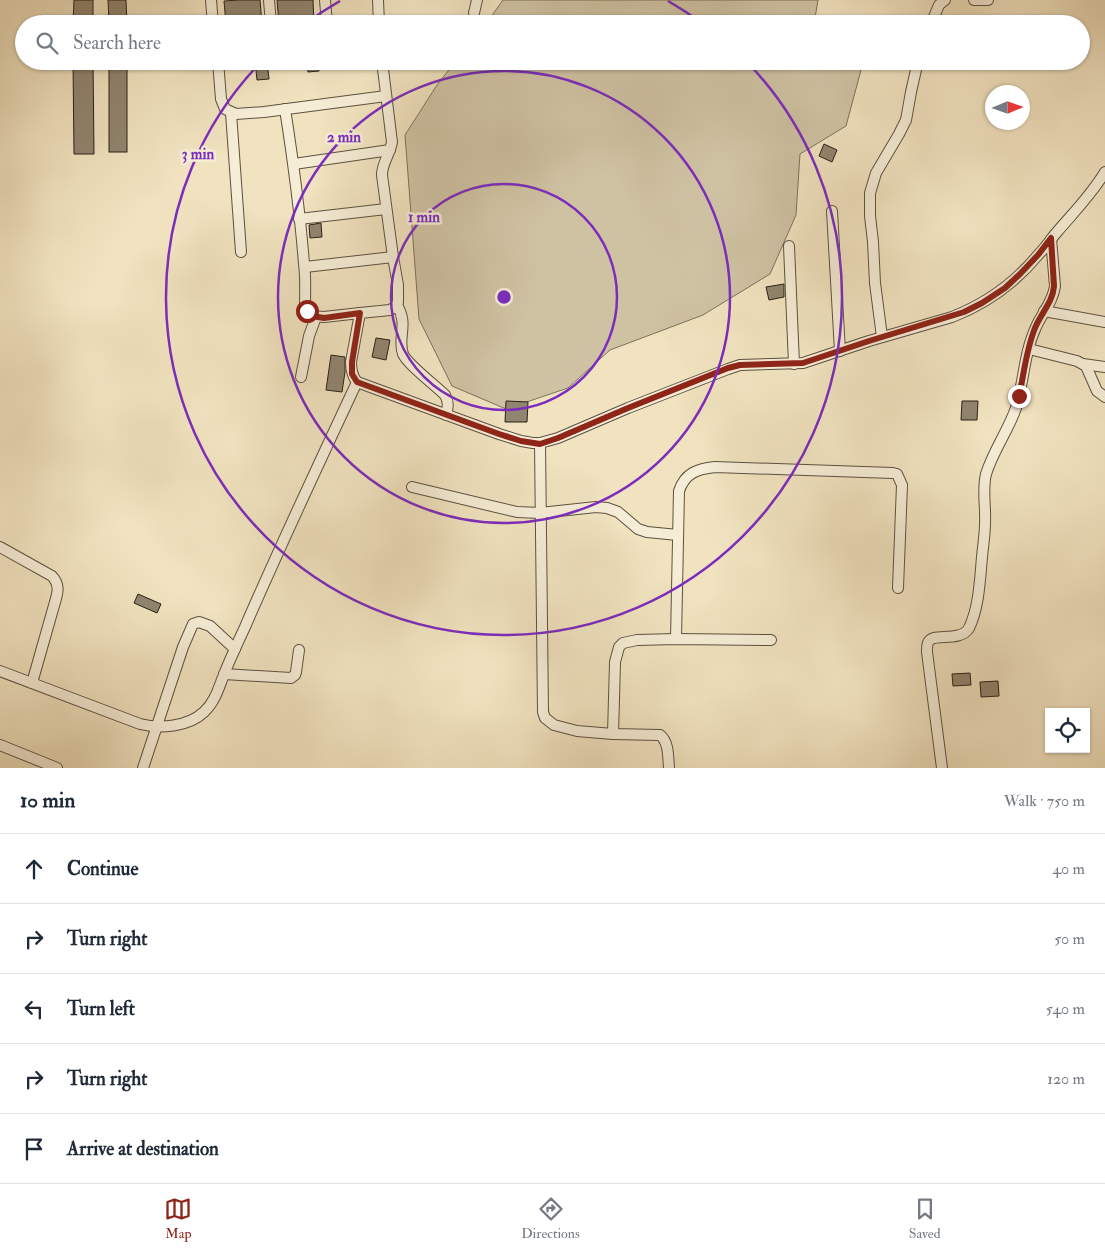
<!DOCTYPE html>
<html lang="en">
<head>
<meta charset="utf-8">
<style>
  :root { --surface:#fff; --page:#f6f6f7; --text:#1f2937; --muted:#747a83; --line:#e0e1e3; --accent:#8f2418 }
  body { margin:0; font-family:"IM FELL Double Pica",serif; background:var(--page); color:var(--text) }
  .controls { position:absolute; right:15px; bottom:15px; display:grid; overflow:hidden; border-radius:0px; box-shadow:0 1px 4px #0004 }
  .controls button { width:45px; height:45px; display:grid; place-items:center; padding:0; border:0; border-bottom:1px solid var(--line); background:var(--surface); color:var(--text); font:25px sans-serif }
  .compass { position:absolute; left:985px; top:85px; width:45px; height:45px; border-radius:50%; background:var(--surface); box-shadow:0 1px 4px #0004; rotate:88deg }
  .stop { position:absolute; width:15px; height:15px; margin:-11px; border:4px solid #8f2418; border-radius:50%; background:#fff }
  .stop.end { background:#8f2418; border-color:#fff; box-shadow:0 1px 5px #0008 }
  .list { margin:0; padding:0; list-style:none }
  h2 { display:flex; justify-content:space-between; align-items:center; height:65px; margin:0; padding:0 20px; font-size:21px }
  h2 small { font-size:16px; font-weight:400; color:var(--muted) }
  .list li { display:grid; grid-template-columns:32px 1fr auto; gap:15px; align-items:center; box-sizing:border-box; height:70px; padding:0 20px; border-top:1px solid var(--line) }
  .list b { display:block; font-size:19px; white-space:nowrap }
  .list em { font-size:16px; font-style:normal; color:var(--muted) }
  .icon { flex:none; width:28px; height:28px; fill:none; stroke:currentColor; stroke-width:2; stroke-linecap:round; stroke-linejoin:round }
  .map { position:relative; flex:none; width:1105px; height:768px; overflow:hidden }
  .search { position:absolute; background:var(--surface); box-shadow:0 1px 4px #0004; left:15px; right:15px; top:15px; height:55px; display:flex; align-items:center; gap:12px; box-sizing:border-box; padding:0 18px; border-radius:28px; color:var(--muted); font-size:19px }
  .sheet { height:415px; background:var(--surface) }
  nav { display:flex; justify-content:space-around; align-items:center; box-sizing:border-box; height:70px; border-top:1px solid var(--line); background:var(--surface); font-size:14px; color:var(--muted) }
  nav a { display:grid; justify-items:center; gap:2px }
  nav .on { color:var(--accent) }
  .map>svg:first-child { display:block }
  .green { fill:#cfc2a3; stroke:#7c715d }
  .building { fill:#91856f; stroke:#2a2017 }
  .lines { fill:none; stroke-linecap:round; stroke-linejoin:round }
  .street-casing { stroke:#5c5141; stroke-width:12 }
  .street { stroke:#f6edd6; stroke-width:10 }
  .route { stroke:#8f2418; stroke-width:6 }
  .ring { fill:none; stroke:#7b2cbf; stroke-width:2.5 }
  .centre { fill:#7b2cbf; stroke:#f6edd6; stroke-width:2.5 }
  .ring-label { font-size:15px; text-anchor:middle; font-weight:bold; fill:#7b2cbf; stroke:#f6edd6; stroke-width:5; stroke-linejoin:round; paint-order:stroke }
</style>
</head>
<body>
<div class="map">
<svg width="1105" height="768" viewBox="0 0 1105 768">
  <rect width="100%" height="100%" fill="#f1e3c0"/>
  <filter id="stains"><feTurbulence type="fractalNoise" baseFrequency=".004" numOctaves="4"/><feColorMatrix values="0 0 0 0 .2 0 0 0 0 .09 0 0 0 0 .02 0 0 0 .5 -.17"/></filter>
  <radialGradient id="worn" r=".72"><stop offset=".6" stop-color="#630" stop-opacity="0"/><stop offset="1" stop-color="#630" stop-opacity=".3"/></radialGradient>
  <g class="green">
    <path d="M 503,0 L 818,0 L 814,24 L 486,24 Z"/>
    <path d="M 456,61 L 840,61 L 861,70 L 846,126 L 800,154 L 796,215 L 770,274 L 703,315 L 610,350 L 568,388 L 506,409 L 452,386 L 419,319 L 405,135 L 437,85 Z"/>
  </g>
  <g class="building">
    <path d="M 74,0 L 93,0 L 93,24 L 73,24 Z"/>
    <path d="M 108,0 L 126,0 L 127,23 L 109,23 Z"/>
    <path d="M 239,0 L 260,0 L 262,24 L 226,24 L 224,1 Z"/>
    <path d="M 277,0 L 313,0 L 314,24 L 279,24 Z"/>
    <path d="M 73,61 L 93,61 L 94,154 L 74,154 Z"/>
    <rect x="109" y="61" width="18" height="91"/>
    <path d="M 255,61 L 267,61 L 269,79 L 257,80 Z"/>
    <path d="M 307,61 L 319,61 L 319,71 L 308,72 Z"/>
    <path d="M 824,144 L 837,150 L 832,162 L 819,156 Z"/>
    <path d="M 321,223 L 322,237 L 310,238 L 309,225 Z"/>
    <path d="M 784,284 L 784,297 L 769,300 L 766,287 Z"/>
    <path d="M 376,338 L 390,340 L 386,360 L 372,357 Z"/>
    <path d="M 331,355 L 345,357 L 345,372 L 342,392 L 326,390 Z"/>
    <path d="M 506,401 L 528,402 L 527,422 L 505,422 Z"/>
    <path d="M 962,401 L 978,401 L 977,420 L 961,420 Z"/>
    <path d="M 138,594 L 161,604 L 157,613 L 134,603 Z"/>
    <path d="M 970,673 L 971,685 L 953,686 L 952,674 Z"/>
    <path d="M 998,681 L 999,696 L 981,697 L 980,682 Z"/>
  </g>
  <g class="lines">
    <defs>
      <g id="street">
        <path d="M 211,0 L 213,24"/>
        <path d="M 269,0 L 271,24"/>
        <path d="M 325,0 L 327,24"/>
        <path d="M 378,0 L 379,24"/>
        <path d="M 974,0 L 988,0"/>
        <path d="M 474,13 L 477,0"/>
        <path d="M 931,24 L 939,5 L 945,0"/>
        <path d="M 218,61 L 221,99 L 225,109 L 236,114 L 264,112 L 386,96"/>
        <path d="M 382,61 L 392,142 C 390,154 382,163 382,175 L 393,257 L 398,285 L 398,302 L 395,307 L 390,310 L 360,313 L 351,362 C 351,370 352,376 357,382 L 499,434 L 521,441 L 533,443 L 540,443 L 558,438 L 628,408 L 728,369 L 740,365 L 803,363 L 869,341 L 952,317 C 985,304 1015,283 1038,255 C 1045,248 1051,239 1057,232 C 1074,212 1092,194 1105,172"/>
        <path d="M 285,109 C 293,160 300,212 304,264 C 306,278 305,292 305,306 L 309,314 L 312,316 L 324,317 L 360,313"/>
        <path d="M 231,113 L 241,252"/>
        <path d="M 294,164 L 390,150"/>
        <path d="M 832,211 L 840,351"/>
        <path d="M 299,219 L 386,209"/>
        <path d="M 789,246 L 794,364"/>
        <path d="M 305,267 L 393,257"/>
        <path d="M 397,305 C 409,325 397,337 403,354 C 407,364 436,386 445,395 C 449,402 448,407 446,415"/>
        <path d="M 1044,311 L 1105,322"/>
        <path d="M 882,337 L 875,283 L 873,242 L 870,216 L 870,193 L 876,173 L 899,134 L 906,120 L 911,92 L 918,61"/>
        <path d="M 1029,349 L 1077,361 L 1086,366 L 1097,391 L 1105,397"/>
        <path d="M 1083,364 L 1105,367"/>
        <path d="M 301,377 L 309,336 L 316,317"/>
        <path d="M 540,443 L 543,712 L 545,718 L 554,725 L 577,731 L 613,734 L 660,735 C 669,742 668,757 669,768"/>
        <path d="M 412,487 L 517,512 L 540,513 L 596,507 L 607,508 L 618,512 L 638,529 L 647,532 L 678,535"/>
        <path d="M 0,547 L 52,576 C 60,585 58,592 55,602 L 32,683"/>
        <path d="M 676,639 L 679,491 C 685,473 697,469 715,467 L 893,473 L 897,474 L 902,485 L 898,588"/>
        <path d="M 0,671 L 140,724 C 160,729 188,727 204,712 C 216,701 219,686 225,672 C 231,657 238,642 245,627 C 281,544 319,463 357,382"/>
        <path d="M 224,674 L 291,678 L 295,675 L 296,672 L 299,650"/>
        <path d="M 613,734 L 615,662 L 619,647 L 623,643 L 637,640 L 676,639 L 771,640"/>
        <path d="M 0,745 L 57,768"/>
        <path d="M 143,768 L 183,647 L 193,624 L 199,622 L 210,626 L 235,649"/>
        <path d="M 942,768 L 927,652 C 927,645 927,640 934,638 C 945,636 963,639 969,628 C 979,608 980,579 982,557 C 983,546 985,534 985,523 C 986,507 982,490 986,474 C 993,451 1008,431 1016,408 C 1024,381 1024,353 1036,327 C 1042,313 1053,302 1055,286 L 1051,239"/>
      </g>
    </defs>
    <use href="#street" class="street-casing"/>
    <use href="#street" class="street"/>
  </g>
  <g class="lines">
    <path class="route" d="M 307,311 L 312,316 L 324,318 L 360,313 L 352,362 L 352,374 L 357,382 L 499,434 L 521,441 L 540,444 L 558,438 L 628,408 L 728,368 L 740,365 L 803,363 L 869,341 L 964,312 L 982,303 L 1005,288 L 1020,274 L 1038,255 L 1051,238 L 1054,286 C 1053,302 1041,313 1035,328 C 1026,350 1024,374 1019,396"/>
  </g>
  <g class="ring">
    <circle cx="504" cy="297" r="113"/>
    <circle cx="504" cy="297" r="226"/>
    <path d="M305 24A338 338 0 0 1 340 1M668 1A338 338 0 0 1 703 24M747 62A338 338 0 1 1 261 62"/>
  </g>
  <circle cx="504" cy="297" r="8" class="centre"/>
  <g class="ring-label">
    <text x="344" y="142">2 min</text>
    <text x="198" y="159">3 min</text>
    <text x="424" y="222">1 min</text>
  </g>
  <rect width="100%" height="100%" filter="url(#stains)"/>
  <rect width="100%" height="100%" fill="url(#worn)"/>
</svg>
<div class="controls">
<button><svg class="icon" aria-label="locate" viewBox="0 0 24 24"><circle cx="12" cy="12" r="6"/><path d="M12 2v4M12 18v4M2 12h4M18 12h4"/></svg></button>
</div>
<svg class="compass" viewBox="-18 -18 36 36"><path d="M0-13l5 13h-10z" fill="#e53935"/><path d="M0 13l5-13h-10z" fill="#747a83"/></svg>
<div class="stop" style="left:307px;top:311px"></div>
<div class="stop end" style="left:1019px;top:396px"></div>
<div class="search"><svg class="icon" aria-label="search" viewBox="0 0 24 24"><circle cx="10" cy="10" r="6"/><path d="M15 15l6 6"/></svg>Search here</div>
</div>
<section class="sheet">
<h2>10 min<small>Walk · 750 m</small></h2>
<ul class="list">
<li><svg class="icon" aria-label="ahead" viewBox="0 0 24 24"><path d="M12 20V5M6 11l6-6 6 6"/></svg><div><b>Continue</b></div><em>40 m</em></li>
<li><svg class="icon" aria-label="right" viewBox="0 0 24 24"><path d="M7 20v-9h11M14 6l5 5-5 5"/></svg><div><b>Turn right</b></div><em>50 m</em></li>
<li><svg class="icon" aria-label="left" viewBox="0 0 24 24"><path d="M17 20v-9H6M10 6l-5 5 5 5"/></svg><div><b>Turn left</b></div><em>540 m</em></li>
<li><svg class="icon" aria-label="right" viewBox="0 0 24 24"><path d="M7 20v-9h11M14 6l5 5-5 5"/></svg><div><b>Turn right</b></div><em>120 m</em></li>
<li><svg class="icon" aria-label="arrive" viewBox="0 0 24 24"><path d="M6 21V4h12l-3 4 3 4H6"/></svg><div><b>Arrive at destination</b></div></li>
</ul>
</section>
<nav>
<a class="on"><svg class="icon" aria-label="map" viewBox="0 0 24 24"><path d="M3 6l6-2 6 2 6-2v14l-6 2-6-2-6 2zM9 4v14M15 6v14"/></svg>Map</a>
<a><svg class="icon" aria-label="directions" viewBox="0 0 24 24"><path d="M12 3l9 9-9 9-9-9zM9 14v-3h6M13 9l2 2-2 2"/></svg>Directions</a>
<a><svg class="icon" aria-label="saved" viewBox="0 0 24 24"><path d="M7 4h10v16l-5-4-5 4z"/></svg>Saved</a>
</nav>
</body>
</html>
